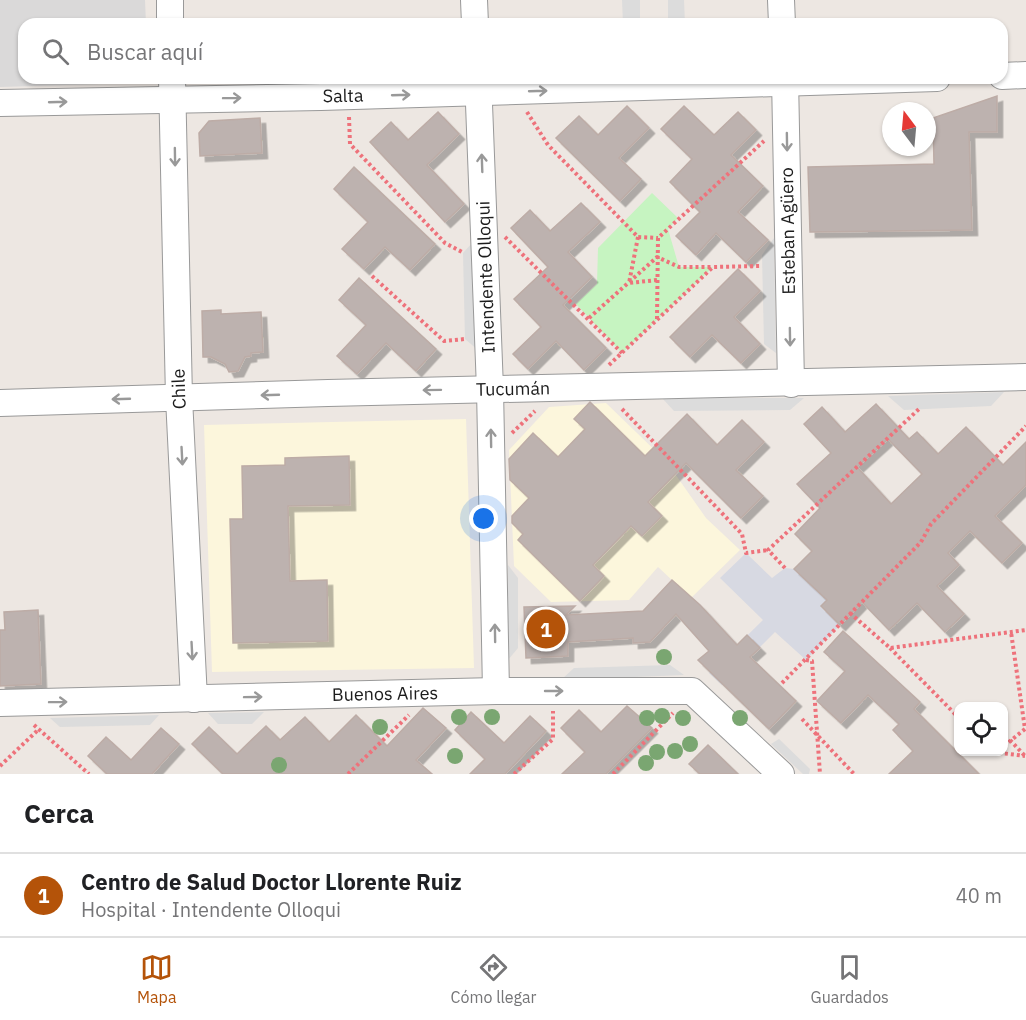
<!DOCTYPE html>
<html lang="es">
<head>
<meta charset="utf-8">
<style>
  :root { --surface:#fff; --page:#f2f2f2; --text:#202124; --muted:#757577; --line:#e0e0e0; --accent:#b45309 }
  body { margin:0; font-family:"IBM Plex Sans",sans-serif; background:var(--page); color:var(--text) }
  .controls { position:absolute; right:18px; bottom:18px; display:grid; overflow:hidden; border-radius:12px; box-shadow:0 2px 4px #0004 }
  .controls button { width:54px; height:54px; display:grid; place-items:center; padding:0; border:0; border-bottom:2px solid var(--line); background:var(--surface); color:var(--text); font:30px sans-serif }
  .compass { position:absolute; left:882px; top:102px; width:54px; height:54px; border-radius:50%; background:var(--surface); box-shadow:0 2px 4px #0004; rotate:344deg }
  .you { position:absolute; left:484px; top:519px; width:21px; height:21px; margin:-15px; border:4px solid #fff; border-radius:50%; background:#1a73e8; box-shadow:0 0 0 9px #1a73e833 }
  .badge { display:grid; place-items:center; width:39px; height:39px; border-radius:50%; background:var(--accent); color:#fff; font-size:20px; font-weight:700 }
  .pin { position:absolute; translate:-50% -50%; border:3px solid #fff; box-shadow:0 2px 6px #0006 }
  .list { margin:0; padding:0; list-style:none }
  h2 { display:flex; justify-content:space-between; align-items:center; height:78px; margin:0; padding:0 24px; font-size:26px }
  h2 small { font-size:20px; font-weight:400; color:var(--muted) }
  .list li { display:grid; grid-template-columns:39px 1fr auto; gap:18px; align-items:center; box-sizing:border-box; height:84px; padding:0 24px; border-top:2px solid var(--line) }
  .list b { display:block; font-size:22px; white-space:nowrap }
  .list p { margin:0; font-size:20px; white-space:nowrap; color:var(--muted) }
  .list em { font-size:20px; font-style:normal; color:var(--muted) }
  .icon { flex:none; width:33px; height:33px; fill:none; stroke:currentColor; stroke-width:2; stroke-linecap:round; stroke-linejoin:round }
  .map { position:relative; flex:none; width:1026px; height:774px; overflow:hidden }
  .search { position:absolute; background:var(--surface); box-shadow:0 2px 4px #0004; left:18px; right:18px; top:18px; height:66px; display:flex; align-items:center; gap:15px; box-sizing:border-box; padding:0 21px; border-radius:18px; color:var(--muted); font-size:22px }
  .sheet { height:162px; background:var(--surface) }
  nav { display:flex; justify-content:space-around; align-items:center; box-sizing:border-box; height:84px; border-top:2px solid var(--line); background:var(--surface); font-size:16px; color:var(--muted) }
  nav a { display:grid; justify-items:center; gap:3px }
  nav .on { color:var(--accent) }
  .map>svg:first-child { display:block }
  .residential { fill:#dad9d9 }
  .education { fill:#fcf6dc }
  .park { fill:#c6f4c1 }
  .parking { fill:#dcdcdc }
  .plaza { fill:#d7d9e2 }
  .building { fill:#bdb2af; stroke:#bdaca6; stroke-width:1.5; fill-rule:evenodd; filter:url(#shadow) }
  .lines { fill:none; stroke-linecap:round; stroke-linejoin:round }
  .minor-casing { stroke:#999; stroke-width:28 }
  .path { stroke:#ee727b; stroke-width:4; stroke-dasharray:3 3; stroke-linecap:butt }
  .minor { stroke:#fff; stroke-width:26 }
  .tree { fill:#7aa671 }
  .oneway { stroke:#999 }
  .labels { text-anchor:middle; stroke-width:5; stroke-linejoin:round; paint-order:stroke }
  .street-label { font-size:18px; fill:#1c1c1c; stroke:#fff }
</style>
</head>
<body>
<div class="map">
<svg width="1026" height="774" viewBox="0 0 1026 774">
  <defs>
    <filter id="shadow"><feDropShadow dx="5.5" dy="5.5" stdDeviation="0" flood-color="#0004"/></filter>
  </defs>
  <rect width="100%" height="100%" fill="#ede7e2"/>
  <path class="residential" d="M 0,0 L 145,0 L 146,24 L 24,24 L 24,78 L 142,78 L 137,83 L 0,87 Z"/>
  <g class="education">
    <path d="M 606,403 L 666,461 L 706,518 L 740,550 L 691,598 L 658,567 L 629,600 L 551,602 L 514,566 L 509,450 L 549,407 Z"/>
    <path d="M 466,419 L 474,668 L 212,672 L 204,425 Z"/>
  </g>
  <path class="park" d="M 652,193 L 678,218 L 668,229 L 679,267 L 713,267 L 622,353 L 576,304 L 597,284 L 598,248 Z"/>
  <g class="parking">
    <path d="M 622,0 L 640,0 L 640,24 L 623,24 Z"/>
    <path d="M 668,0 L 684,0 L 685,24 L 668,24 Z"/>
    <path d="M 774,238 L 776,353 L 764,344 L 762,255 Z"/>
    <path d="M 474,241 L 478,350 L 465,339 L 463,253 Z"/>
    <path d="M 1004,392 L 991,406 L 904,410 L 888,396 Z"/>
    <path d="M 662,398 L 804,398 L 790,410 L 674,411 Z"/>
    <path d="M 508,565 L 518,578 L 518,648 L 508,660 Z"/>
    <path d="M 670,665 L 684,675 L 561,680 L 574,668 Z"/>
    <path d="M 264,712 L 252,724 L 218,724 L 208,713 Z"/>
    <path d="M 159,715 L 150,725 L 60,727 L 50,718 Z"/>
    <path d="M 779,739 L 810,769 L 809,774 L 803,774 L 771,744 Z"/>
  </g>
  <path class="plaza" d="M 746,553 L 772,578 L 785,568 L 794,569 L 827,600 L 821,607 L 840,625 L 806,660 L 775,632 L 722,685 L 709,673 L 763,620 L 720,578 Z"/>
  <g class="building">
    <path d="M 997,96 L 997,132 L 969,132 L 972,230 L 810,232 L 808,167 L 934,164 L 933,118 Z"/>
    <path d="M 627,106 L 649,128 L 619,158 L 641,179 L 620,201 L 556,138 L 579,116 L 598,135 Z"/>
    <path d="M 684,106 L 714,135 L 738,112 L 756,130 L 731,155 L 763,186 L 738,212 L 768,240 L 746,262 L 716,233 L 696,255 L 676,236 L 700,212 L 670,182 L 692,159 L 661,129 Z"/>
    <path d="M 438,112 L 459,134 L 427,165 L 464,204 L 445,222 L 370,142 L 391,122 L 408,140 Z"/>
    <path d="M 260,118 L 262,153 L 200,156 L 199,133 L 209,121 Z"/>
    <path d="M 354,167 L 435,244 L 410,270 L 385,247 L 364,269 L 342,249 L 368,222 L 334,189 Z"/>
    <path d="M 581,203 L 600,222 L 568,252 L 592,277 L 563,305 L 606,348 L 584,370 L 556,341 L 528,369 L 513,354 L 541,327 L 514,299 L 548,267 L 511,228 L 530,210 L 550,231 Z"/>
    <path d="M 738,269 L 760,291 L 734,317 L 760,344 L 741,363 L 712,335 L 690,357 L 670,337 Z"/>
    <path d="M 359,278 L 436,349 L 416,371 L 386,343 L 357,374 L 337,356 L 366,325 L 339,300 Z"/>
    <path d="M 221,310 L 221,314 L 261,312 L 263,352 L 251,353 L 251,356 L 245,357 L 238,371 L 229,372 L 225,364 L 211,357 L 203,357 L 202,311 Z"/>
    <path d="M 590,402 L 645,456 L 687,414 L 717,445 L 742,420 L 764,442 L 736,470 L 763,496 L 741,518 L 686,463 L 648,502 L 662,516 L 642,536 L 631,526 L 593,565 L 604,576 L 580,601 L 518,540 L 523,534 L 512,523 L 512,516 L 529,498 L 510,480 L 509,459 L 533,433 L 558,457 L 585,429 L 574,419 Z"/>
    <path d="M 876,404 L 909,439 L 917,432 L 938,454 L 966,427 L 1003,465 L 1026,442 L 1026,485 L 995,516 L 1022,543 L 1002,563 L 970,531 L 948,553 L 959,565 L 937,586 L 964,614 L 945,632 L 917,603 L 889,630 L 862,602 L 840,625 L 821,606 L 827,600 L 794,569 L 812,551 L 795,534 L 820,508 L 797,484 L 831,453 L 804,424 L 822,407 L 845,432 ZM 888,439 L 922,474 L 891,504 L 857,467 Z"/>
    <path d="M 349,456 L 350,505 L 288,506 L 290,581 L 327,580 L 328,641 L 233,643 L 230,519 L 243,519 L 242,466 L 285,465 L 285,458 Z"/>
    <path d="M 672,580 L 700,605 L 737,645 L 747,635 L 760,648 L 750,657 L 796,701 L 769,729 L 698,660 L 709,651 L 676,614 L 650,642 L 633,643 L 633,638 L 568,642 L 568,656 L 526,658 L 524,607 L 575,606 L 566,615 L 643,611 Z"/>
    <path d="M 38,610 L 41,684 L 0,686 L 0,630 L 5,630 L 4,612 Z"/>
    <path d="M 843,631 L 920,702 L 914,709 L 979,774 L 889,774 L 913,751 L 893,730 L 899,724 L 868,695 L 841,723 L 817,701 L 845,671 L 824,652 Z"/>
    <path d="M 627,706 L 652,728 L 606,774 L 562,774 L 585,752 L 561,728 L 579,710 L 601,732 Z"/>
    <path d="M 423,708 L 446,728 L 416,760 L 432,774 L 223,774 L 192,744 L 209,727 L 237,754 L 266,726 L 280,740 L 305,717 L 329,742 L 356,715 L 387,746 Z"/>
    <path d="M 471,712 L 504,743 L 530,716 L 546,731 L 505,774 L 470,774 L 485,759 L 455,730 Z"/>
    <path d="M 161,728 L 179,744 L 152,774 L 107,774 L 88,756 L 106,737 L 131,760 Z"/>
    <path d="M 708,745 L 738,774 L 700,774 L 689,764 Z"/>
  </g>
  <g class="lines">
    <defs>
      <g id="minor">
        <path d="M 170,0 L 170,24"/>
        <path d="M 474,0 L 475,24"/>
        <path d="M 781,0 L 782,24"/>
        <path d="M 1002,76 L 1026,75"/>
        <path d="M 172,78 L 179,398 L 194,699"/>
        <path d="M 478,78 L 490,389 L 496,691"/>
        <path d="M 785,78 L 791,384"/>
        <path d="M 0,103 L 321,97 L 937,78"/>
        <path d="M 0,403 L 328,393 L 1026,377"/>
        <path d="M 0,703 L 496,691 L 692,691 L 781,774"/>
      </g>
    </defs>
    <use href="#minor" class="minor-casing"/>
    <g class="path">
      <path d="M 527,112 L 548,145 L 638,237 L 658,238"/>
      <path d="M 349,117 L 350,144 L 445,243 L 462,252"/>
      <path d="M 505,237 L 622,353"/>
      <path d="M 638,237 L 629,283 L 657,280"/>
      <path d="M 372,276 L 444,341 L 465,339"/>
      <path d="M 589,318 L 657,257 L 679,267 L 713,267"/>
      <path d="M 657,319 L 658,238 L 764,141"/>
      <path d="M 609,365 L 713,267 L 762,266"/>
      <path d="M 622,409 L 742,534 L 746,553 L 768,550"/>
      <path d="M 512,433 L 535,411"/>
      <path d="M 785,568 L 768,550 L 919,409"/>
      <path d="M 850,613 L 890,648 L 1026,630"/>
      <path d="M 890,648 L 958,717"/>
      <path d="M 806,660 L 812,661 L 820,774"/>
      <path d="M 782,683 L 921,542 L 931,524 L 1026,426"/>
      <path d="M 802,719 L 854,774"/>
      <path d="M 34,725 L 89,774"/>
      <path d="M 1010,740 L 1025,756"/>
      <path d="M 1004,746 L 1025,729 L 1011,632"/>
      <path d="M 993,752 L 1025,756"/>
      <path d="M 0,766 L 39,729"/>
      <path d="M 348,774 L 409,715"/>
      <path d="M 514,774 L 553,739 L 553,711"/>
      <path d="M 613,774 L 673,713"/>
    </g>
    <use href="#minor" class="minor"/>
  </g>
  <g class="tree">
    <circle cx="664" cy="657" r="8"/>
    <circle cx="662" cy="716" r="8"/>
    <circle cx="459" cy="717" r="8"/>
    <circle cx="492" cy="717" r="8"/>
    <circle cx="647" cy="718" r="8"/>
    <circle cx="683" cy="718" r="8"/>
    <circle cx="740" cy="718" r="8"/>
    <circle cx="380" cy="727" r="8"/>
    <circle cx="690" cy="744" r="8"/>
    <circle cx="675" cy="751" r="8"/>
    <circle cx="657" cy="752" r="8"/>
    <circle cx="455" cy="756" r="8"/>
    <circle cx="646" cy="763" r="8"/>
    <circle cx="279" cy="765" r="8"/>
  </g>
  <defs><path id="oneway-shaft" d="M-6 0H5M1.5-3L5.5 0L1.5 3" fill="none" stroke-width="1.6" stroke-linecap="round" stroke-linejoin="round" transform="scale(1.5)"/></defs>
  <g class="oneway">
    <use href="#oneway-shaft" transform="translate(538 91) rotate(-2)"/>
    <use href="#oneway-shaft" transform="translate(401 95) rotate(-2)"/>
    <use href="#oneway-shaft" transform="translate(232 98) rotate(-1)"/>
    <use href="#oneway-shaft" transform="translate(58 102) rotate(-2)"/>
    <use href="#oneway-shaft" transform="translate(787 142) rotate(89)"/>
    <use href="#oneway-shaft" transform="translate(175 157) rotate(89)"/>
    <use href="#oneway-shaft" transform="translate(482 163) rotate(-92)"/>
    <use href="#oneway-shaft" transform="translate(790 337) rotate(89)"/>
    <use href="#oneway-shaft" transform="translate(432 390) rotate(179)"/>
    <use href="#oneway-shaft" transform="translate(270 395) rotate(178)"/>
    <use href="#oneway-shaft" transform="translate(121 399) rotate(178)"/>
    <use href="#oneway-shaft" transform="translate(491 438) rotate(-91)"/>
    <use href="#oneway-shaft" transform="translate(182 456) rotate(87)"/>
    <use href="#oneway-shaft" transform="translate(495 633) rotate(-91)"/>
    <use href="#oneway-shaft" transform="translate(192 651) rotate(87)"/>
    <use href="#oneway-shaft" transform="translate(554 691)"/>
    <use href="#oneway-shaft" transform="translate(253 697) rotate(-1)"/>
    <use href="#oneway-shaft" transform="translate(58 702) rotate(-1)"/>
  </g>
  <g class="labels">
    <g class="street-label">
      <text transform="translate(343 96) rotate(-1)" y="6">Salta</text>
      <text transform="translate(788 231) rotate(-91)" y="6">Esteban Agüero</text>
      <text transform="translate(486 277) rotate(-92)" y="6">Intendente Olloqui</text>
      <text transform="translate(179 389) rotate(-92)" y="6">Chile</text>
      <text transform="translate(513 389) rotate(-1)" y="6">Tucumán</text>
      <text transform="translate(385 694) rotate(-1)" y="6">Buenos Aires</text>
    </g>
  </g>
</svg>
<div class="controls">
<button><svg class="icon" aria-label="locate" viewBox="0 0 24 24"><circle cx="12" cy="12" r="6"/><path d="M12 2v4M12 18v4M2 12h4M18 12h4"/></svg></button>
</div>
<svg class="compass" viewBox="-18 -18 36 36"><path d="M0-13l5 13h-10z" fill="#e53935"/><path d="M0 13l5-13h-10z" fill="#757577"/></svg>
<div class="you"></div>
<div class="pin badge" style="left:546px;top:629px">1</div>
<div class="search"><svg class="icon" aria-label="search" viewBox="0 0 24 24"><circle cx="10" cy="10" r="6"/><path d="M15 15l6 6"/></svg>Buscar aquí</div>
</div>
<section class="sheet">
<h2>Cerca<small></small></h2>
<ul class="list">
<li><span class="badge">1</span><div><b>Centro de Salud Doctor Llorente Ruiz</b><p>Hospital · Intendente Olloqui</p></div><em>40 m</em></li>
</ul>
</section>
<nav>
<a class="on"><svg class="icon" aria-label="map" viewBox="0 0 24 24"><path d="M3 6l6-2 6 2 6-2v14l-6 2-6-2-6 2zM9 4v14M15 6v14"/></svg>Mapa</a>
<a><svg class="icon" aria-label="directions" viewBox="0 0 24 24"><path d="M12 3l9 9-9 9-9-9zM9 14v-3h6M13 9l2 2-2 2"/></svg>Cómo llegar</a>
<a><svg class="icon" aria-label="saved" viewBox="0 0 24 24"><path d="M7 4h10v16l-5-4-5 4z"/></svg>Guardados</a>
</nav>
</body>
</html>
